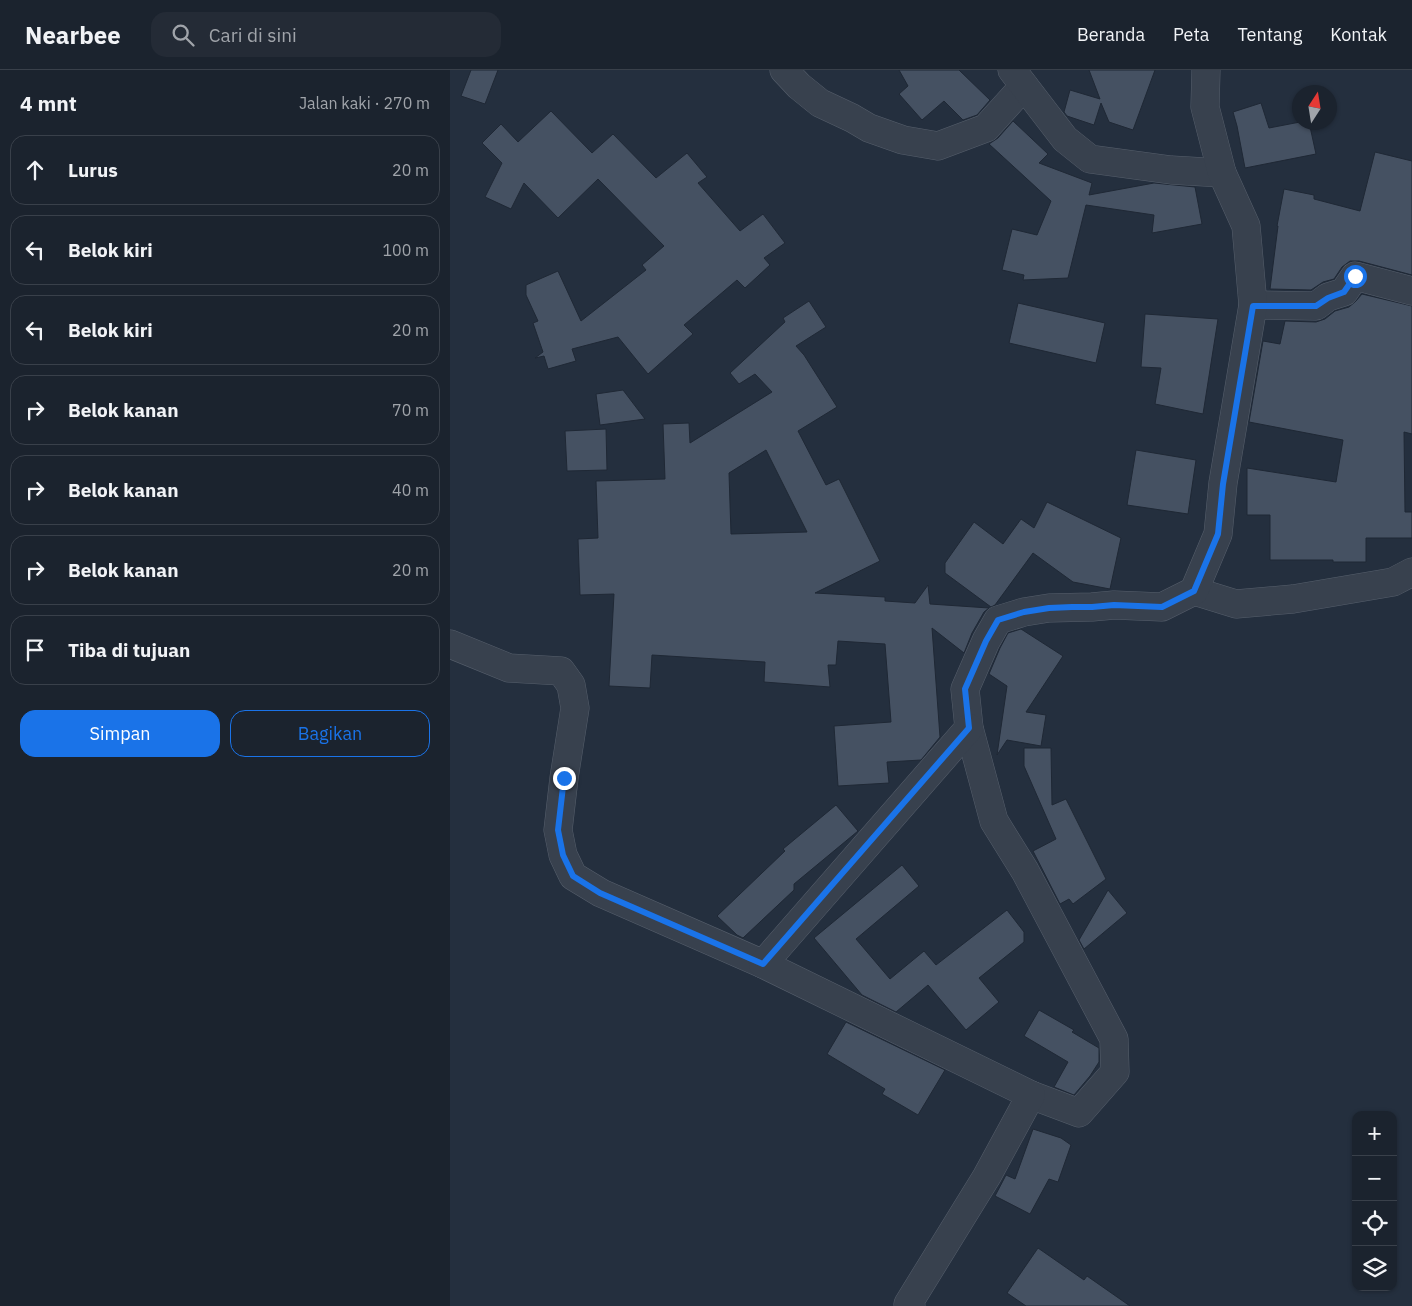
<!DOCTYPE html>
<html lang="id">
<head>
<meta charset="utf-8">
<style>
  :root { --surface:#1b232e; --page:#242b36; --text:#f1f3f6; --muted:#a0a4aa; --line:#39404a; --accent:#1a73e8 }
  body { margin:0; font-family:"IBM Plex Sans",sans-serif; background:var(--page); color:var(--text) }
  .controls { position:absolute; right:15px; bottom:15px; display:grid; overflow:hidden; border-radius:10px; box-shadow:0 1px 4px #0004 }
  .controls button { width:45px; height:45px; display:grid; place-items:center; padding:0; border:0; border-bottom:1px solid var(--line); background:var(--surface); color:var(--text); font:25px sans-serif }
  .compass { position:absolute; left:842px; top:15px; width:45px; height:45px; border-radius:50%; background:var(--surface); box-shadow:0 1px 4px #0004; rotate:12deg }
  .stop { position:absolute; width:15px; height:15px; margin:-11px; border:4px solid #1a73e8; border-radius:50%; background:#fff }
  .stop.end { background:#1a73e8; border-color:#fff; box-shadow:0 1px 5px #0008 }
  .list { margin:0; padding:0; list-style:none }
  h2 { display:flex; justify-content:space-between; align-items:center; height:65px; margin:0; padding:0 20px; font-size:21px }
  h2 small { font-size:16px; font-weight:400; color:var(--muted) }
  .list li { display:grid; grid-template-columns:32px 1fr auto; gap:15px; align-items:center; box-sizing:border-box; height:70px; margin:0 10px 10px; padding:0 10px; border:1px solid var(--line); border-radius:15px }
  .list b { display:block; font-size:19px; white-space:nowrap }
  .list em { font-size:16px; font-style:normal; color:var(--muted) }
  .actions { display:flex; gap:10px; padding:15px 20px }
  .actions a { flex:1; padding:11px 0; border:1px solid var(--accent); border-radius:15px; text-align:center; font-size:18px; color:var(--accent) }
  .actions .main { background:var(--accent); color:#fff }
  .icon { flex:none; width:28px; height:28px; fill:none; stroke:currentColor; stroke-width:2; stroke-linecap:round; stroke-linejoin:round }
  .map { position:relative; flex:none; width:962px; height:1236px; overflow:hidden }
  header { display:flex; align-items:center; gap:30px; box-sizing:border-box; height:70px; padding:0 25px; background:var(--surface); border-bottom:1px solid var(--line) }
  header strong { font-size:24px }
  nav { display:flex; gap:28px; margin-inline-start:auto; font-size:18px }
  .search { width:350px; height:45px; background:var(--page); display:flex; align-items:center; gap:12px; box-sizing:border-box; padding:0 18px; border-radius:15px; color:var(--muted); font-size:19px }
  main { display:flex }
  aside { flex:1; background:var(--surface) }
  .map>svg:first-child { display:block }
  .building { fill:#455162; stroke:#1f2835; fill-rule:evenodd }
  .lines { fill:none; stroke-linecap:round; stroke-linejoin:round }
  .minor-casing { stroke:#565f6c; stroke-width:29 }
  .minor { stroke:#38414e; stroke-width:28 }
  .route { stroke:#1a73e8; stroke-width:6 }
</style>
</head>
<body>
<header>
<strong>Nearbee</strong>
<div class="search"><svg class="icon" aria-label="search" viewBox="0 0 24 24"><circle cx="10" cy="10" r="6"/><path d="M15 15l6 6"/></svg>Cari di sini</div>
<nav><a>Beranda</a><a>Peta</a><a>Tentang</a><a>Kontak</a></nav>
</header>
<main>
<aside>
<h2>4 mnt<small>Jalan kaki · 270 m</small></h2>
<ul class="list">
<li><svg class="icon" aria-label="ahead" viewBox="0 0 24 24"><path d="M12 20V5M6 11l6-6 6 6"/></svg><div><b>Lurus</b></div><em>20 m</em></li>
<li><svg class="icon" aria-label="left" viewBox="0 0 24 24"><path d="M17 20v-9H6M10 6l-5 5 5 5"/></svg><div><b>Belok kiri</b></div><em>100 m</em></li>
<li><svg class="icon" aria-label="left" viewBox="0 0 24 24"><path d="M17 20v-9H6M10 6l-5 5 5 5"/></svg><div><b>Belok kiri</b></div><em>20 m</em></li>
<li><svg class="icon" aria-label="right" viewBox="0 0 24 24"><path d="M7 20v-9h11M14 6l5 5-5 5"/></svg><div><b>Belok kanan</b></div><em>70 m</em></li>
<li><svg class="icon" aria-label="right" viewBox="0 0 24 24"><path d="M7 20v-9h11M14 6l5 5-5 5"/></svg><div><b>Belok kanan</b></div><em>40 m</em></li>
<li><svg class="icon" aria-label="right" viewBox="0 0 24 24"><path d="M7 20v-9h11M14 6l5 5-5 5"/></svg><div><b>Belok kanan</b></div><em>20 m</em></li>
<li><svg class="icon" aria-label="arrive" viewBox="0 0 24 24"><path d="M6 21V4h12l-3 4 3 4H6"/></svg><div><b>Tiba di tujuan</b></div></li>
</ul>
<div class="actions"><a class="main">Simpan</a><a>Bagikan</a></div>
</aside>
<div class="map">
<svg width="962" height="1236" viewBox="0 0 962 1236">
  <rect width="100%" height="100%" fill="#242f3e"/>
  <g class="building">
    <path d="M 21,0 L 48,0 L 35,34 L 11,26 Z"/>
    <path d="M 449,0 L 509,0 L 540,30 L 527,45 L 513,50 L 494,31 L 472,50 L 449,24 L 458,16 Z"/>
    <path d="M 639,0 L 705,0 L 683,60 L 659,52 L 651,33 L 644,55 L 617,46 L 614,42 L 620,20 L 650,29 Z"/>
    <path d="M 811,33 L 819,58 L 850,52 L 859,52 L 866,84 L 795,98 L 787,56 L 783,42 Z"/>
    <path d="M 101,41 L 142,83 L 163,64 L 206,108 L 237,83 L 257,107 L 248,113 L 290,161 L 313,144 L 335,173 L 314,188 L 320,195 L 295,218 L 287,210 L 234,255 L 243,264 L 198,304 L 168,267 L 122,279 L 126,291 L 98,299 L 94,286 L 85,288 L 93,282 L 83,253 L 88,251 L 76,225 L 76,215 L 108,201 L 131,251 L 196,200 L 192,195 L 214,176 L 148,109 L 108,148 L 74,113 L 61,139 L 35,127 L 52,93 L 32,73 L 51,54 L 68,72 Z"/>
    <path d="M 563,51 L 598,84 L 589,93 L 642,113 L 639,125 L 704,113 L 745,117 L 752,154 L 702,163 L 704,145 L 636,135 L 618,208 L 573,210 L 574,205 L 552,200 L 562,159 L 587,165 L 601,131 L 539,74 L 548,68 Z"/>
    <path d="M 925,82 L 962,91 L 962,205 L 909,191 L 900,191 L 892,197 L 884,209 L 873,212 L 861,220 L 820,219 L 828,156 L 827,156 L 834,119 L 864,125 L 864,129 L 910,141 Z"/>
    <path d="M 912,224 L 962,236 L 962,364 L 954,362 L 955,442 L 962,442 L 962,468 L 916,468 L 916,492 L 883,492 L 883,490 L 820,490 L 820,445 L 797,445 L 797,398 L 886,412 L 893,370 L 799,352 L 813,271 L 830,274 L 835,251 L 866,252 L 875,249 L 885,241 L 899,237 L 906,231 Z"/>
    <path d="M 359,231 L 376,257 L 346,276 L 354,285 L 387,337 L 348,361 L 376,415 L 389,409 L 430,491 L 365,523 L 435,527 L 435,531 L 465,533 L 478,515 L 480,534 L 539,538 L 534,542 L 522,563 L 514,583 L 482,558 L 490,667 L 471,690 L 437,692 L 439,713 L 388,716 L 384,656 L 441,652 L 435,574 L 388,571 L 386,595 L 378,595 L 380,617 L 314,612 L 315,592 L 202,585 L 200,618 L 159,616 L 164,524 L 130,525 L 128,469 L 148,468 L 146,411 L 215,409 L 213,354 L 239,353 L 240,373 L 322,322 L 305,304 L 289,314 L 280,303 L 335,252 L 333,248 ZM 316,380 L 357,462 L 281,464 L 279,403 Z"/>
    <path d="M 568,233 L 655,253 L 646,293 L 559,273 Z"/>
    <path d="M 695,244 L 768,249 L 753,344 L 705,334 L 711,298 L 691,297 Z"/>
    <path d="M 173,320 L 195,349 L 150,355 L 146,324 Z"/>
    <path d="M 156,359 L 157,400 L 117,401 L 115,361 Z"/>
    <path d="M 686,380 L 746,390 L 738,444 L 677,435 Z"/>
    <path d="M 597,432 L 671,468 L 660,519 L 623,512 L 583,483 L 545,535 L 541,537 L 495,503 L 495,493 L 524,452 L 553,474 L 571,449 L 584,458 Z"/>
    <path d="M 571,559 L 613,586 L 576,642 L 596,645 L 591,676 L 557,670 L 547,685 L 557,616 L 539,604 L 550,578 L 558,563 Z"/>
    <path d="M 574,678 L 601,678 L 602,735 L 616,729 L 656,809 L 623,834 L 619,829 L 610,834 L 583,781 L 606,769 L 574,696 Z"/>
    <path d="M 386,735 L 408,761 L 344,814 L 344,820 L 293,868 L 287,865 L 267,846 L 335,781 L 333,779 Z"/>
    <path d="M 452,795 L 469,816 L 406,869 L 440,909 L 474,881 L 486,895 L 557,840 L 574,862 L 574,872 L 529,908 L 549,932 L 516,960 L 478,915 L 446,942 L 412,925 L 364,868 Z"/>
    <path d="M 658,820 L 677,843 L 634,879 L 629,870 Z"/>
    <path d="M 589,940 L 624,960 L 622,962 L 649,978 L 649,992 L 640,1006 L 624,1025 L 604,1017 L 618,992 L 574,966 Z"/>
    <path d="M 396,952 L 495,1000 L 468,1045 L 432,1024 L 435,1019 L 377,984 Z"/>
    <path d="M 583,1059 L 611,1068 L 621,1075 L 608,1112 L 599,1109 L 580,1144 L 545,1126 L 556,1105 L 565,1109 Z"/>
    <path d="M 588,1178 L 634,1210 L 637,1206 L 680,1236 L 576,1236 L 557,1223 Z"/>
  </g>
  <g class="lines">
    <defs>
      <g id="minor">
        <path d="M 334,0 L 349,16 L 370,33 L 402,48 L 419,58 L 453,70 L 488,76 L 536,58 L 574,16"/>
        <path d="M 562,0 L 615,69 L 640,89 L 721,100 L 772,103"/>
        <path d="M 803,235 L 866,236 L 878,227 L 894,222 L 905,206 L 962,221"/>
        <path d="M 744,521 L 786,534 L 843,529 L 943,512 L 962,502"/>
        <path d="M 0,574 L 59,598 L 111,601 L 121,615 L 125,638 L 114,708 L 108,760 L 113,785 L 123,806 L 151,823 L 313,894"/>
        <path d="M 581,1025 L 629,1043 L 665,1002 L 664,969 L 575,801 L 544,751 L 519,658 L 515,619 L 536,571 L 548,550 L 574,542 L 599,538 L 642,537 L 664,535 L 712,537 L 744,521 L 768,464 L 773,413 L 803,235 L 796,156 L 772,103 L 755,37 L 756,0"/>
        <path d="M 461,1236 L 458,1234 L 537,1106 L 581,1025 L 313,894 L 519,658"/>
      </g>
    </defs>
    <use href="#minor" class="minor-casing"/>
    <use href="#minor" class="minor"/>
  </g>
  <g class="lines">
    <path class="route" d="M 114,708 L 108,760 L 113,785 L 123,806 L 150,823 L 313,894 L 519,658 L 515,619 L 536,571 L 548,550 L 574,542 L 599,538 L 622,537 L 642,537 L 664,535 L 712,537 L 744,521 L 768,464 L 773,414 L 803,236 L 866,236 L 878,228 L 894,222 L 905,206"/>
  </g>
</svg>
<div class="controls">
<button>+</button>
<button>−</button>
<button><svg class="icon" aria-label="locate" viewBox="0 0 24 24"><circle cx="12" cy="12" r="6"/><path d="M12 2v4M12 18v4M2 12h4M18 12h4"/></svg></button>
<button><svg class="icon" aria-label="layers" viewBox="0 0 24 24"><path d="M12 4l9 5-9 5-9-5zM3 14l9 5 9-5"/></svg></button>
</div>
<svg class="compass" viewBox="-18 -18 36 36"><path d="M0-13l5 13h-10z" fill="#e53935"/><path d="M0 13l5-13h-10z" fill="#a0a4aa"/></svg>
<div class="stop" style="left:905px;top:206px"></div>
<div class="stop end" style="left:114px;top:708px"></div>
</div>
</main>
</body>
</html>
